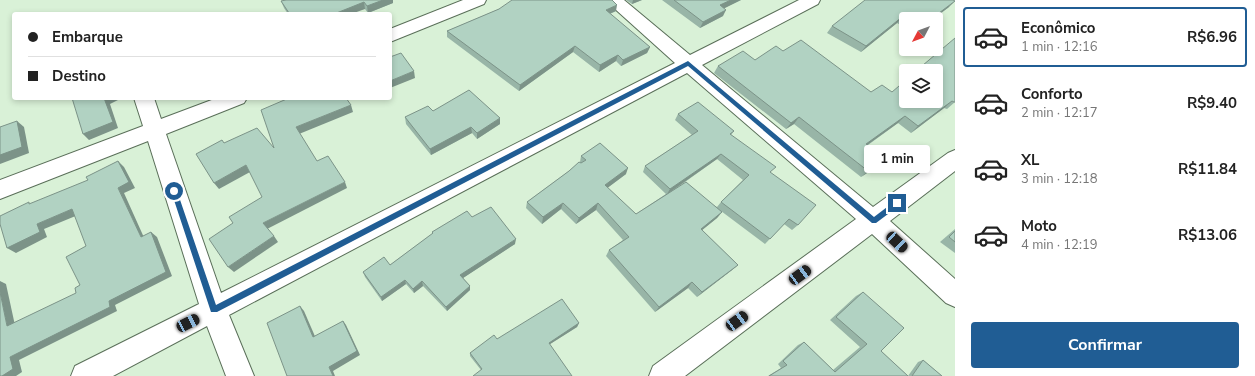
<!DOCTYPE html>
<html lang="pt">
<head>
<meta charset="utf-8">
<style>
	body { margin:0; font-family:"Nunito Sans",sans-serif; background:#f2f2f2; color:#222; height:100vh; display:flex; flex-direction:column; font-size:15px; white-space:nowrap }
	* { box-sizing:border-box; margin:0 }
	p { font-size:13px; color:#767676 }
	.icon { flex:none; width:22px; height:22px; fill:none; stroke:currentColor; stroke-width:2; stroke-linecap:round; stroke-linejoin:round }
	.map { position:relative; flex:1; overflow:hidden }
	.sheet { display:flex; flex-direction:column; background:#fff; width:300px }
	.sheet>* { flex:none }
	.banner { position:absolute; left:12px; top:12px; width:380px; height:88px; border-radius:4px; box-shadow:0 2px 6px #0003; display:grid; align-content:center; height:88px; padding:0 16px; background:#fff }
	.needle { width:26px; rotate:229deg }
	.buttons { position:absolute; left:899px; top:12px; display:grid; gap:8px }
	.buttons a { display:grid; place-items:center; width:44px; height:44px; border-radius:4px; background:#fff; box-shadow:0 2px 6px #0003; font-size:20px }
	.end { position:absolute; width:18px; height:18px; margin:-9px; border:5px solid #205d94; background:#fff; box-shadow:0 0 0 2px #fff }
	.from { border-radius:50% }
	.bubble { position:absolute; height:28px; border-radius:4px; background:#fff; box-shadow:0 2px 6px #0003; font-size:13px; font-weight:700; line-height:28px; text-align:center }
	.car { position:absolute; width:12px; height:24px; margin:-12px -6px; border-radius:5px; box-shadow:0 0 3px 1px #0007; background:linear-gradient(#222 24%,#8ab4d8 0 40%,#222 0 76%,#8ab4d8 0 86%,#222 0) }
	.banner b { display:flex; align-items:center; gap:14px; height:38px; font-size:15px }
	.banner b+b { border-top:1px solid #e0e0e0 }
	.banner i { width:10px; height:10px; background:#222 }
	ul { padding:7px 0 0; list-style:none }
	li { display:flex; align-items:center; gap:12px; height:60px; margin:0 8px 6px; padding:0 8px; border:2px solid transparent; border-radius:4px }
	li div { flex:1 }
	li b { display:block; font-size:15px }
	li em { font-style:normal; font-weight:700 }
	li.selected { border-color:#205d94 }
	li>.icon { width:36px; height:36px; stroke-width:1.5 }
	.cta { display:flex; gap:8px; margin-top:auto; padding:8px 16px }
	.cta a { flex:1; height:46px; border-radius:4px; background:#205d94; color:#fff; font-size:16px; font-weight:700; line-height:46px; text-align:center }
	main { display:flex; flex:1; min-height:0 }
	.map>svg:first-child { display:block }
</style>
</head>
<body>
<main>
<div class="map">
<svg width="955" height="376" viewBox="0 0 955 376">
	<rect width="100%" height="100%" fill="#d9f1d7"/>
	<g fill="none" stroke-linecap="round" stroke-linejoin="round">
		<defs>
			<g id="minor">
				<polygon points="463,0 486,0 484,4 390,42 390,29"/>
				<polygon points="605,0 624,0 690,55 799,0 820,0 818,4 702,65 873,207 948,153 955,150 955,171 890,221 955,279 955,307 946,303 872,234 685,376 649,376 653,366 856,219 687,73 229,315 254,376 226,376 207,326 113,376 71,376 75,366 199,304 148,141 0,199 0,180 143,126 134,98 154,98 161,119 217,98 247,98 244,103 166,134 221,293 675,63"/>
			</g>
		</defs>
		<use href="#minor" stroke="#5a6f59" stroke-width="2"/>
		<use href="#minor" fill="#fff" fill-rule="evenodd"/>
	</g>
	<g fill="#98b5a7" fill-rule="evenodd">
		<polygon points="286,0 393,0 393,3 368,13 365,9 288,14 284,8 281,1"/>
		<polygon points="626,0 642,0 632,4"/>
		<polygon points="662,0 741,0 724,8 723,16 700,28"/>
		<polygon points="949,7 933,19 906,19 906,28 897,23 861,52 827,33 832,26"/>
		<polygon points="499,9 616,11 610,14 650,47 647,53 621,66 616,61 599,72 573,52 519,91 447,37 447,31"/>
		<polygon points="783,51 871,92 892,92 936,71 955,102 947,109 944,108 911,133 898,123 868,145 886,158 879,165 861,177 794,124 786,129 714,73 718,66 755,60"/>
		<polygon points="433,111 500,124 477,139 472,133 431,155 406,124 405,117"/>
		<path d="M678 114 734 131 731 135 771 173 798 225 792 230 784 224 765 244 717 208 722 212 717 218 702 230 738 265 732 270 697 297 688 288 655 312 606 256 609 250 623 240 596 210 576 224 561 209 542 224 526 208 527 202 569 171 580 162 581 156 626 174 607 188 636 214 666 194 643 172 645 166 692 135 675 120ZM717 159 743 180 721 202 717 207 678 187Z"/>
		<polygon points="472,217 515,244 463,278 470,286 470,290 447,311 423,286 414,293 406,284 382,301 365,277 363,272 390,265 432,234 432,232"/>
		<polygon points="955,229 955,253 940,242"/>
		<polygon points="863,292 881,351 908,376 918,362 923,360 942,376 768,376 781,368 778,364 798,345 804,342 833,370 860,347 830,320 856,296"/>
		<polygon points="579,323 577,327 550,344 481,370 470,356 470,353 497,339"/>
	</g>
	<g fill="#7c9388">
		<polygon points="383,0 393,0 393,3 368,13 367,6"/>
		<polygon points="633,0 642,0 632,4"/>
		<polygon points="731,0 741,0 717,12 720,5"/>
		<polygon points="955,1 949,7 933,19 931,19"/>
		<polygon points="364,2 365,9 351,14 334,14"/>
		<polygon points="617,5 616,11 604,16 606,10"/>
		<polygon points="726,10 723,16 700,28 703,22"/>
		<polygon points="902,17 897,23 861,52 866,46"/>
		<polygon points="575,46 573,52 519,91 520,85"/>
		<polygon points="650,47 647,53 621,66 623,60"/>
		<polygon points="618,55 616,61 599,72 600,65"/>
		<polygon points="414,71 415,78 390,88 390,81"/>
		<polygon points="104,98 120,98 120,99 110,104 118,128 89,140 83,134"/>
		<polygon points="952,101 944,108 911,133 918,126"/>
		<polygon points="351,105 353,112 299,134 296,127"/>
		<polygon points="905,116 898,123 860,150 866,144"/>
		<polygon points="799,117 794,124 786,129 791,123"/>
		<polygon points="500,118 500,124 477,139 477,133"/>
		<polygon points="17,121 24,127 29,153 0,164 0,155"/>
		<polygon points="471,127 472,133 431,155 430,149"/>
		<polygon points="721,154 717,159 667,194 670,189"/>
		<polygon points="886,158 879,165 861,177 868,171"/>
		<polygon points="118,161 124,167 135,188 124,193 146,242 141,237 118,188"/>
		<polygon points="246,165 250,172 219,189 214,183"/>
		<polygon points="628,168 626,174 602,192 605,185"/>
		<polygon points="345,182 347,188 267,229 263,223"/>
		<polygon points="563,203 561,209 542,224 543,217"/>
		<polygon points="598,203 596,210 576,224 579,218"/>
		<polygon points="72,209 78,215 44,229 47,237 16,253 7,248 37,224"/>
		<polygon points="722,212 717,218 696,235 701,229"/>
		<polygon points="151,232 157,237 172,276 115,305 117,311 19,360 22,372 16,376 2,376 10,357 109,301"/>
		<polygon points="274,236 278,242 234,272 228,267"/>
		<polygon points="516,239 515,244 460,280 460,275"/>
		<polygon points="738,265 732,270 697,297 702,292"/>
		<polygon points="405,280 406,284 382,301 381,297"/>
		<polygon points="0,281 6,284 16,330 7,326 0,292"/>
		<polygon points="422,281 423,286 414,293 413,289"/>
		<polygon points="692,282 688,288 655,312 659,307"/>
		<polygon points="470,286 470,290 447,311 446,307"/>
		<polygon points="300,306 304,311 317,341 313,337"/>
		<polygon points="343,321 346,325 360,355 333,371 335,376 333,376 329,367"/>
		<polygon points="579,323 577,327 547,346 549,343"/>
	</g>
	<g fill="#b1d2c2" stroke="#7c9388">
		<polygon points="286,0 383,0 367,6 364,2 334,14 287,14 289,13 281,1"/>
		<polygon points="512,0 612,0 617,5 606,10 650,47 623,60 618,55 600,65 575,46 520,85 447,31 499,9"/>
		<polygon points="674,0 731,0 720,5 726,10 703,22"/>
		<polygon points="865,0 953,0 955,1 931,19 906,19 902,17 866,46 832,26"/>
		<polygon points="955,38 955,102 954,102 952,101 918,126 905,116 866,144 886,158 868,171 799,117 791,123 718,66 743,51 755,60 776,46 783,51 801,40 871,92 882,85 892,92 906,80 906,101 936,101 936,71 916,71"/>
		<polygon points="401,53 414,71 390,81 390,57"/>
		<polygon points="469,90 500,118 477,133 471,127 430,149 405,117 428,106 433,111"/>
		<polygon points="72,98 104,98 113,122 83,134"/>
		<polygon points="289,98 299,98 299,99 301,98 346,98 351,105 296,127 317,161 328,156 345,182 263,223 274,236 228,267 209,239 233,223 229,217 262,197 246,165 214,183 196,154 222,140 224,143 257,128 274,148 261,110"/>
		<polygon points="698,102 734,131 730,134 776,167 770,172 816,205 798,225 789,219 770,239 721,202 749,175 721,154 670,189 645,166 698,131 678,114"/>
		<polygon points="17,121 22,147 0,155 0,127"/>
		<polygon points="600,143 628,168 605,185 636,214 686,182 722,212 701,229 738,265 702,292 692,282 659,307 609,250 629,237 598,203 579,218 563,203 543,217 527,202 569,171 579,162 581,163 586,160 581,156"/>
		<polygon points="118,161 129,182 118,188 141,237 151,232 166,272 109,301 110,307 10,357 13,369 2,376 0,376 0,292 7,326 76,293 75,288 80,285 66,257 86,246 72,209 37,224 40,232 7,248 0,224 0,216 29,202 29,204 88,180 86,177"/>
		<polygon points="491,207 516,239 460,275 470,286 446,307 422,281 413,289 405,280 381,297 363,272 384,257 390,265 433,233 432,232 467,211 472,217"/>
		<polygon points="955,231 955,242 949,237"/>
		<polygon points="863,292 904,328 881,351 908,376 769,376 787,365 783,361 804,342 835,372 867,344 836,317"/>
		<polygon points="562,299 579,323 549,343 572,376 473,376 482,369 470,353 494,335 497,339"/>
		<polygon points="300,306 313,337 343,321 357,351 329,367 333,376 287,376 267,323"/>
		<polygon points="923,360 942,376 912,376"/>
	</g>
	<polygon fill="#205d94" points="688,61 874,217 895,201 900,201 900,205 876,223 872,223 688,66 217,312 211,312 171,191 172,189 174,188 177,191 216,305"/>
</svg>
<div class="buttons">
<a><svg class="needle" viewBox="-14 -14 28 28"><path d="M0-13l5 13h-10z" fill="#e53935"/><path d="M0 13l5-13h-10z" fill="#767676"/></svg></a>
<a><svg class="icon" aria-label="layers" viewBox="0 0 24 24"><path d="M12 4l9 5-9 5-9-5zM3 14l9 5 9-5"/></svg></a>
</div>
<i class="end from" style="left:174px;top:191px"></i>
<i class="end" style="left:897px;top:203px"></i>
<div class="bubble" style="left:864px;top:145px;width:66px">1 min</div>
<i class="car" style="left:897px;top:242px;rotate:133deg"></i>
<i class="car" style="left:800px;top:275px;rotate:54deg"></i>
<i class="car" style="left:737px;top:321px;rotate:54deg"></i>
<i class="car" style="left:188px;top:323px;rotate:63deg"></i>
<div class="banner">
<b><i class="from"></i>Embarque</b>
<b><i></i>Destino</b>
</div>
</div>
<section class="sheet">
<ul>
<li class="selected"><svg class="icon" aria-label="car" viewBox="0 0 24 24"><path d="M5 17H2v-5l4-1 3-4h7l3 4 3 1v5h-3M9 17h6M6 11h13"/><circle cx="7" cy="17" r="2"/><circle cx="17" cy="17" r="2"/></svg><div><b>Econômico</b><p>1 min · 12:16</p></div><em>R$6.96</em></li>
<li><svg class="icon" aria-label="car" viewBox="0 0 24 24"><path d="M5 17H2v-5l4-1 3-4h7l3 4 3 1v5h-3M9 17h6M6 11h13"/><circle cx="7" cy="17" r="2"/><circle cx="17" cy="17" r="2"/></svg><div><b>Conforto</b><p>2 min · 12:17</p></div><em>R$9.40</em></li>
<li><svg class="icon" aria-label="car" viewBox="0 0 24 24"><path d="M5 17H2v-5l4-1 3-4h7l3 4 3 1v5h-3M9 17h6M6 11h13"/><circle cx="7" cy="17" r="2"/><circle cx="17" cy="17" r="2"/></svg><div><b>XL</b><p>3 min · 12:18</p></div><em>R$11.84</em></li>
<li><svg class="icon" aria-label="car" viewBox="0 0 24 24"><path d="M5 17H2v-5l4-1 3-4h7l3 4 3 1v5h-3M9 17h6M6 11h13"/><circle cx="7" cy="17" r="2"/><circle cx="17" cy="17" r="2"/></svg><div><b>Moto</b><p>4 min · 12:19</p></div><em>R$13.06</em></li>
</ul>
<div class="cta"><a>Confirmar</a></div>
</section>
</main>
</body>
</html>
